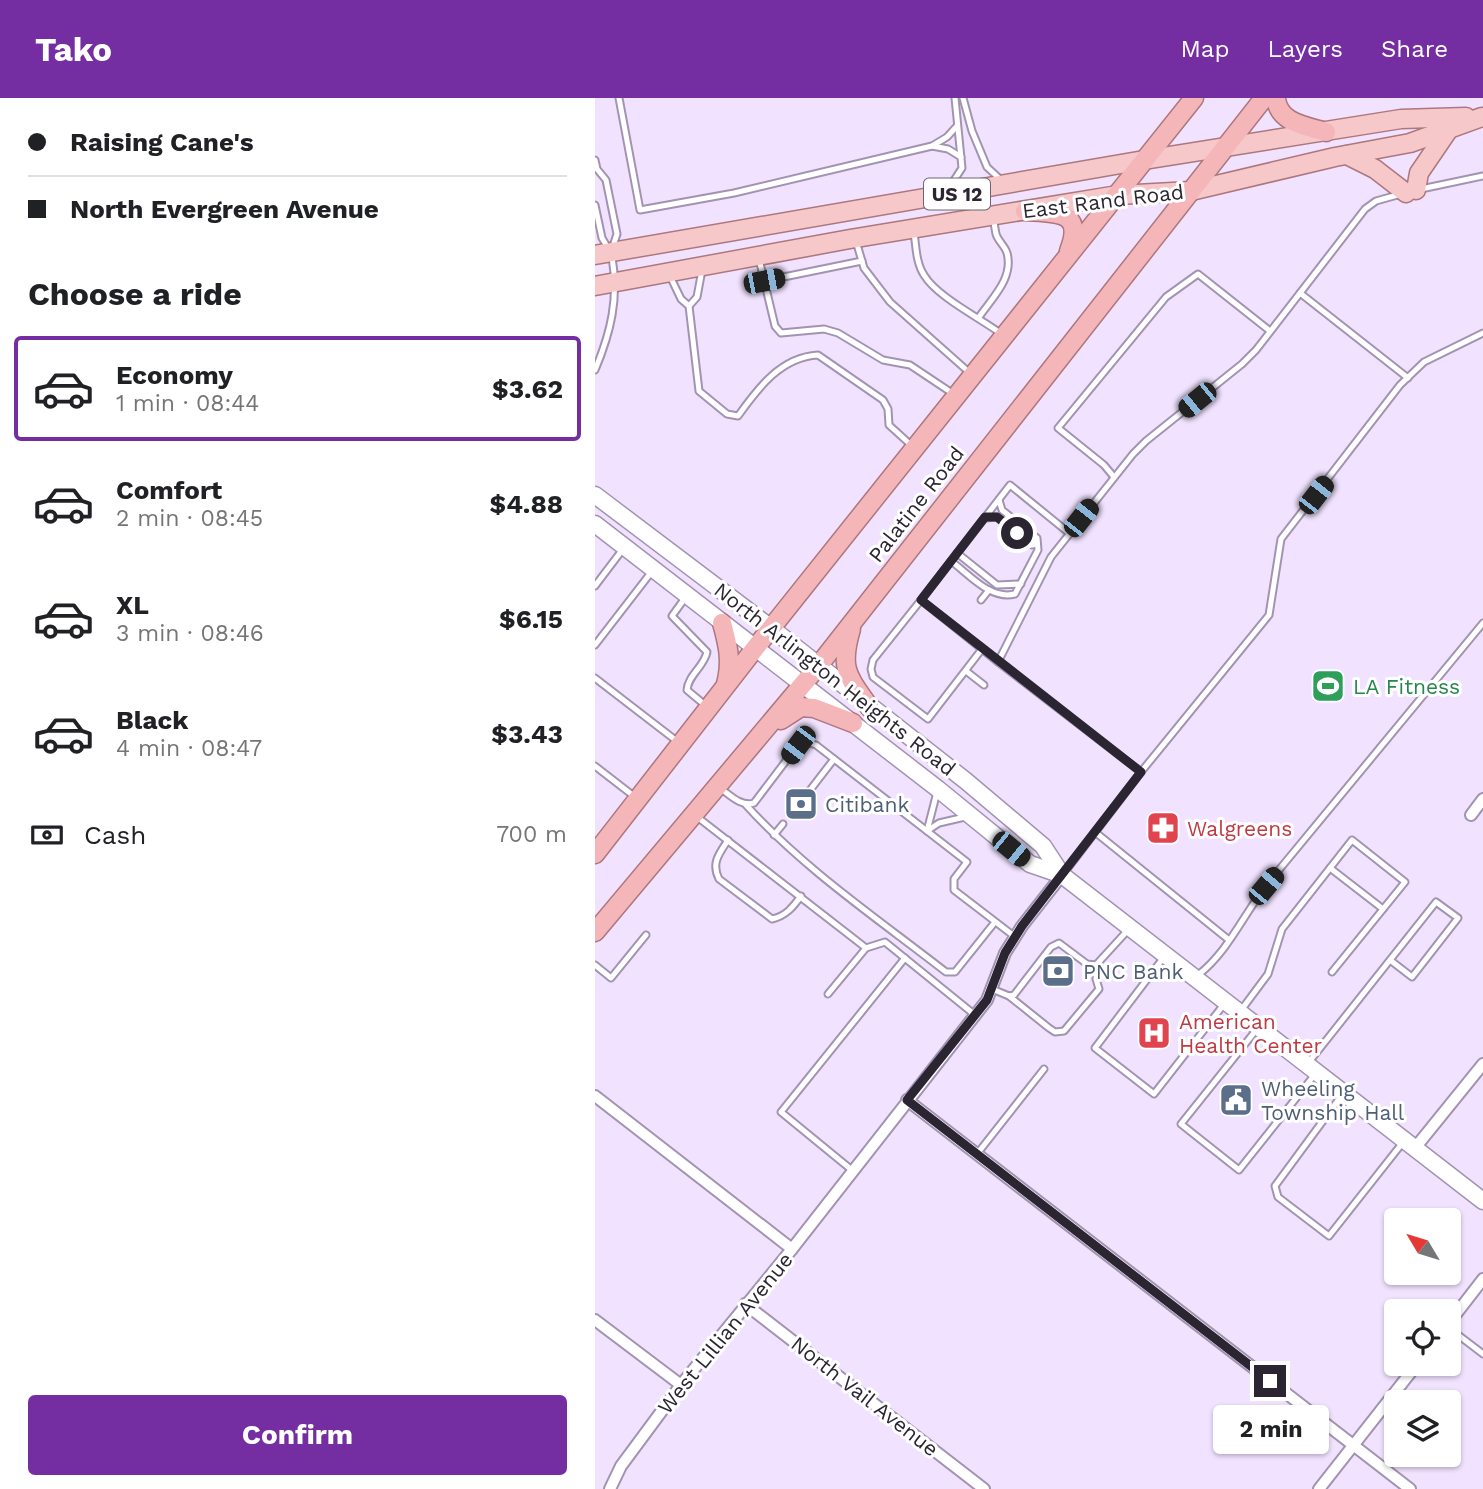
<!DOCTYPE html>
<html lang="en">
<head>
<meta charset="utf-8">
<style>
	body { margin:0; font-family:"Work Sans",sans-serif; background:#f2f2f2; color:#202124; height:100vh; display:flex; flex-direction:column; font-size:26px; white-space:nowrap }
	* { box-sizing:border-box; margin:0 }
	p { font-size:23px; color:#757577 }
	.icon { flex:none; width:38px; height:38px; fill:none; stroke:currentColor; stroke-width:2; stroke-linecap:round; stroke-linejoin:round }
	.map { position:relative; flex:1; overflow:hidden }
	.drawer { display:flex; flex-direction:column; background:#fff; width:595px }
	.drawer>* { flex:none }
	.guide { display:grid; align-content:center; height:154px; padding:0 28px; background:#fff }
	.needle { width:46px; rotate:308deg }
	.fabs { position:absolute; left:789px; top:1110px; display:grid; gap:14px }
	.fabs a { display:grid; place-items:center; width:77px; height:77px; border-radius:7px; background:#fff; box-shadow:0 2px 5px #0004; font-size:35px }
	.end { position:absolute; width:32px; height:32px; margin:-16px; border:9px solid #2b2431; background:#fff; box-shadow:0 0 0 4px #fff }
	.from { border-radius:50% }
	.bubble { position:absolute; height:49px; border-radius:7px; background:#fff; box-shadow:0 2px 5px #0004; font-size:23px; font-weight:700; line-height:49px; text-align:center }
	.car { position:absolute; width:21px; height:42px; margin:-21px -10px; border-radius:9px; box-shadow:0 0 5px 2px #0007; background:linear-gradient(#222 24%,#8ab4d8 0 40%,#222 0 76%,#8ab4d8 0 86%,#222 0) }
	.guide b { display:flex; align-items:center; gap:24px; height:66px; font-size:26px }
	.guide b+b { border-top:2px solid #e0e0e0 }
	.guide i { width:18px; height:18px; background:#202124 }
	ul { padding:0; list-style:none }
	li { display:flex; align-items:center; gap:21px; height:105px; margin:0 14px 10px; padding:0 14px; border:4px solid transparent; border-radius:7px }
	li div { flex:1 }
	li b { display:block; font-size:26px }
	li em { font-style:normal; font-weight:700 }
	li.selected { border-color:#742ea2 }
	li>.icon { width:63px; height:63px; stroke-width:1.5 }
	h2 { padding:0 28px; font-size:32px; line-height:84px }
	.pay { display:flex; align-items:center; gap:18px; height:77px; padding:0 28px; font-size:26px }
	.pay p { margin-inline-start:auto }
	.cta { display:flex; gap:14px; margin-top:auto; padding:14px 28px }
	.cta a { flex:1; height:80px; border-radius:7px; background:#742ea2; color:#fff; font-size:28px; font-weight:700; line-height:80px; text-align:center }
	header { display:flex; align-items:center; gap:42px; box-sizing:border-box; height:98px; padding:0 35px; background:#742ea2; color:#fff }
	header strong { font-size:33px }
	nav { display:flex; gap:38px; margin-inline-start:auto; font-size:24px }
	main { display:flex; flex:1; min-height:0 }
	.map>svg:first-child { display:block }
</style>
</head>
<body>
<header>
<strong>Tako</strong>
<nav><a>Map</a><a>Layers</a><a>Share</a></nav>
</header>
<main>
<section class="drawer">
<div class="guide">
<b><i class="from"></i>Raising Cane's</b>
<b><i></i>North Evergreen Avenue</b>
</div>
<h2>Choose a ride</h2>
<ul>
<li class="selected"><svg class="icon" aria-label="car" viewBox="0 0 24 24"><path d="M5 17H2v-5l4-1 3-4h7l3 4 3 1v5h-3M9 17h6M6 11h13"/><circle cx="7" cy="17" r="2"/><circle cx="17" cy="17" r="2"/></svg><div><b>Economy</b><p>1 min · 08:44</p></div><em>$3.62</em></li>
<li><svg class="icon" aria-label="car" viewBox="0 0 24 24"><path d="M5 17H2v-5l4-1 3-4h7l3 4 3 1v5h-3M9 17h6M6 11h13"/><circle cx="7" cy="17" r="2"/><circle cx="17" cy="17" r="2"/></svg><div><b>Comfort</b><p>2 min · 08:45</p></div><em>$4.88</em></li>
<li><svg class="icon" aria-label="car" viewBox="0 0 24 24"><path d="M5 17H2v-5l4-1 3-4h7l3 4 3 1v5h-3M9 17h6M6 11h13"/><circle cx="7" cy="17" r="2"/><circle cx="17" cy="17" r="2"/></svg><div><b>XL</b><p>3 min · 08:46</p></div><em>$6.15</em></li>
<li><svg class="icon" aria-label="car" viewBox="0 0 24 24"><path d="M5 17H2v-5l4-1 3-4h7l3 4 3 1v5h-3M9 17h6M6 11h13"/><circle cx="7" cy="17" r="2"/><circle cx="17" cy="17" r="2"/></svg><div><b>Black</b><p>4 min · 08:47</p></div><em>$3.43</em></li>
</ul>
<div class="pay"><svg class="icon" aria-label="cash" viewBox="0 0 24 24"><path d="M3 7h18v10H3z"/><circle cx="12" cy="12" r="2"/></svg>Cash<p>700 m</p></div>
<div class="cta"><a>Confirm</a></div>
</section>
<div class="map">
<svg width="888" height="1391" viewBox="0 0 888 1391">
	<rect width="100%" height="100%" fill="#f1e3ff"/>
	<g fill="none" stroke-linecap="round" stroke-linejoin="round">
		<defs>
			<g id="service">
				<polyline points="24,0 45,112 139,95 337,48 352,39 362,28"/>
				<polyline points="368,0 377,33 392,69 406,82"/>
				<polyline points="337,48 353,51 366,59"/>
				<polyline points="0,62 2,71 11,82 22,136 17,151"/>
				<polyline points="354,90 367,70 360,0"/>
				<polyline points="826,91 888,78"/>
				<polyline points="0,107 7,140 13,150"/>
				<path d="M319 134C321 148 321 165 329 177 342 199 387 221 408 237"/>
				<polyline points="261,143 269,170 295,204 376,276"/>
				<polyline points="164,161 180,228 186,235 229,231 243,235 288,262 315,267 360,297"/>
				<path d="M75 178 86 201 94 208 104 293 132 316 143 318C163 290 186 259 223 257L288 302 293 311 294 327 316 347"/>
				<polyline points="169,183 267,163"/>
				<polyline points="705,195 813,280"/>
				<polyline points="94,208 102,199 107,172"/>
				<path d="M384 219C397 200 419 180 412 155 410 148 403 143 401 136 400 131 399 124 398 119"/>
				<path d="M0 272C16 234 24 200 17 159"/>
				<polyline points="519,379 509,367 463,330 571,199 603,176 675,233"/>
				<polyline points="391,420 402,419 437,447 441,446"/>
				<polyline points="362,455 402,487 426,486"/>
				<path d="M356 463C375 477 395 502 420 496L443 452 442 440 407 412 404 402"/>
				<polyline points="0,488 28,451"/>
				<path d="M90 500 77 518 112 554C109 569 93 577 92 592L110 607"/>
				<polyline points="326,502 415,387 474,435"/>
				<polyline points="386,502 394,492"/>
				<polyline points="0,547 58,472"/>
				<polyline points="387,551 333,621 278,579 276,571 278,562 326,502 403,564"/>
				<polyline points="371,573 389,587"/>
				<polyline points="0,580 83,644"/>
				<polyline points="0,668 40,699"/>
				<polyline points="546,674 403,564 456,459 538,356 551,343 647,266 661,252 770,111 781,103 806,96"/>
				<path d="M125 690C135 697 146 709 159 705L203 647 212 644 221 647 372 764 359 781V792L419 838"/>
				<polyline points="342,694 332,733 344,725 370,719"/>
				<polyline points="209,700 239,661"/>
				<path d="M151 707C209 771 283 821 351 874H360L400 824"/>
				<polyline points="101,718 271,850 233,896"/>
				<polyline points="500,734 634,842"/>
				<polyline points="179,737 188,726"/>
				<path d="M133 742C124 756 116 765 124 781L177 821C191 818 198 809 206 798"/>
				<polyline points="735,770 788,811"/>
				<polyline points="469,775 546,674 674,517 686,441 805,287 829,264 888,235"/>
				<polyline points="271,850 290,844 380,917"/>
				<polyline points="569,859 500,950 559,996 630,905"/>
				<polyline points="0,867 16,880 51,837"/>
				<path d="M603 877C634 853 649 815 674 784 745 698 817 612 888 525"/>
				<polyline points="397,891 414,898 419,897 456,849 464,845 492,866 501,867 533,832"/>
				<polyline points="414,898 454,930 460,934 469,933 504,891 501,881 503,866"/>
				<polyline points="647,911 673,876 687,831 757,742 810,784 737,874"/>
				<polyline points="662,931 586,1026 644,1072 721,975"/>
				<polyline points="714,964 841,804 863,820 817,879 795,862"/>
				<polyline points="747,997 680,1088 683,1099 734,1138 809,1043"/>
				<polyline points="382,1056 449,971"/>
				<polyline points="258,1073 186,1014 310,860"/>
				<polyline points="854,1230 888,1256"/>
			</g>
			<g id="minor">
				<polyline points="876,717 888,701"/>
				<polyline points="0,998 197,1151"/>
				<polyline points="312,1002 815,1391"/>
				<polyline points="820,1050 888,966"/>
				<polyline points="150,1206 389,1391"/>
				<polyline points="0,1222 86,1287"/>
				<polyline points="854,1225 888,1181"/>
				<polyline points="15,1391 26,1368 86,1287 197,1151 392,902 410,855 427,828 467,777"/>
				<polyline points="724,1391 823,1265"/>
			</g>
			<g id="secondary">
				<polyline points="0,397 176,530 371,683 448,748 467,777"/>
				<polyline points="0,426 343,691 435,766 467,777 888,1103"/>
			</g>
			<g id="primary">
				<polyline points="752,57 780,71 811,95"/>
				<polyline points="821,92 824,75 854,31"/>
				<polyline points="0,157 549,62 806,21 871,19"/>
				<polyline points="0,188 255,141 523,97 596,93 740,59 815,45 887,19"/>
			</g>
			<g id="trunk">
				<path d="M681 0C683 25 711 28 731 34"/>
				<path d="M430 113C461 115 490 112 474 153"/>
				<path d="M127 525C133 547 137 563 131 586"/>
				<path d="M256 531C244 572 253 578 275 610"/>
				<polyline points="186,622 206,609 219,610 258,625"/>
				<polyline points="0,756 161,549 599,0"/>
				<polyline points="0,834 224,567 669,0"/>
			</g>
		</defs>
		<use href="#service" stroke="#a393b3" stroke-width="9"/>
		<use href="#minor" stroke="#a393b3" stroke-width="14"/>
		<use href="#secondary" stroke="#a393b3" stroke-width="19"/>
		<use href="#primary" stroke="#ac777d" stroke-width="21"/>
		<use href="#trunk" stroke="#ac777d" stroke-width="21"/>
		<use href="#service" stroke="#fff" stroke-width="5"/>
		<use href="#minor" stroke="#fff" stroke-width="10"/>
		<use href="#secondary" stroke="#fff" stroke-width="16"/>
		<use href="#primary" stroke="#f7c8ca" stroke-width="18"/>
		<use href="#trunk" stroke="#f4b6b8" stroke-width="18"/>
	</g>
	<g fill="none" stroke-linecap="round" stroke-linejoin="round">
		<polyline stroke="#2b2431" stroke-width="9" points="422,435 402,419 390,419 326,502 546,674 427,828 410,855 392,902 312,1002 675,1283"/>
	</g>
	<defs>
		<symbol id="stadium-square" viewBox="-11 -11 22 22"><rect x="-9" y="-9" width="18" height="18" rx="4" fill="#2e9e5b" stroke="#fff"/><path d="M0-5a6.5 5 0 1 0 0 10a6.5 5 0 1 0 0-10ZM-3.5-1.8h7v3.6h-7Z" fill="#fff"/></symbol>
		<symbol id="bank-square" viewBox="-11 -11 22 22"><rect x="-9" y="-9" width="18" height="18" rx="4" fill="#5c6f8a" stroke="#fff"/><path d="M-6-4H6V4H-6ZM0-2.3a2.3 2.3 0 1 0 0 4.6a2.3 2.3 0 1 0 0-4.6Z" fill="#fff"/></symbol>
		<symbol id="pharmacy-square" viewBox="-11 -11 22 22"><rect x="-9" y="-9" width="18" height="18" rx="4" fill="#e0444e" stroke="#fff"/><path d="M-2-6h4v4h4v4h-4v4h-4v-4h-4v-4h4Z" fill="#fff"/></symbol>
		<symbol id="hospital-square" viewBox="-11 -11 22 22"><rect x="-9" y="-9" width="18" height="18" rx="4" fill="#e0444e" stroke="#fff"/><path d="M-5-5h3v3.5h4V-5h3V5h-3V1.5h-4V5h-3Z" fill="#fff"/></symbol>
		<symbol id="civic-square" viewBox="-11 -11 22 22"><rect x="-9" y="-9" width="18" height="18" rx="4" fill="#5c6f8a" stroke="#fff"/><path d="M-.6-6.5H3V-4.5H.6V-3L4-1V1h2V6H-6V1h2V-1L-.6-3ZM-1.2 2.5V6h2.4V2.5Z" fill="#fff"/></symbol>
	</defs>
	<g fill-rule="evenodd">
		<use href="#stadium-square" x="714" y="569" width="38" height="38"/>
		<use href="#bank-square" x="187" y="687" width="38" height="38"/>
		<use href="#pharmacy-square" x="549" y="711" width="38" height="38"/>
		<use href="#bank-square" x="444" y="854" width="38" height="38"/>
		<use href="#hospital-square" x="540" y="916" width="38" height="38"/>
		<use href="#civic-square" x="622" y="983" width="38" height="38"/>
	</g>
	<g text-anchor="middle" dominant-baseline="central" stroke-width="6" stroke-linejoin="round" paint-order="stroke">
		<rect fill="#fff" stroke="#6b666f" stroke-width="2" x="329" y="80.5" width="66" height="31" rx="5"/>
		<g font-size="19" font-weight="bold" fill="#2b2431">
			<text x="362" y="96">US 12</text>
		</g>
		<g font-size="21" fill="#2b2431" stroke="#fff">
			<text transform="translate(508 103) rotate(-7)">East Rand Road</text>
			<text transform="translate(321 406) rotate(-52)">Palatine Road</text>
			<text transform="translate(240 581) rotate(38)">North Arlington Heights Road</text>
			<text transform="translate(130 1235) rotate(-51)">West Lillian Avenue</text>
			<text transform="translate(270 1298) rotate(38)">North Vail Avenue</text>
		</g>
		<g font-size="21" fill="#27864d" stroke="#fff" text-anchor="start">
			<text x="758" y="588">LA Fitness</text>
		</g>
		<g font-size="21" fill="#4e5e75" stroke="#fff" text-anchor="start">
			<text x="230" y="706">Citibank</text>
			<text x="488" y="873">PNC Bank</text>
			<text x="666" y="990">Wheeling<tspan x="666" dy="24">Township Hall</tspan></text>
		</g>
		<g font-size="21" fill="#be3a42" stroke="#fff" text-anchor="start">
			<text x="592" y="730">Walgreens</text>
			<text x="584" y="923">American<tspan x="584" dy="24">Health Center</tspan></text>
		</g>
	</g>
</svg>
<div class="fabs">
<a><svg class="needle" viewBox="-14 -14 28 28"><path d="M0-13l5 13h-10z" fill="#e53935"/><path d="M0 13l5-13h-10z" fill="#757577"/></svg></a>
<a><svg class="icon" aria-label="locate" viewBox="0 0 24 24"><circle cx="12" cy="12" r="6"/><path d="M12 2v4M12 18v4M2 12h4M18 12h4"/></svg></a>
<a><svg class="icon" aria-label="layers" viewBox="0 0 24 24"><path d="M12 4l9 5-9 5-9-5zM3 14l9 5 9-5"/></svg></a>
</div>
<i class="end from" style="left:422px;top:435px"></i>
<i class="end" style="left:675px;top:1283px"></i>
<div class="bubble" style="left:618px;top:1307px;width:116px">2 min</div>
<i class="car" style="left:169px;top:183px;rotate:79deg"></i>
<i class="car" style="left:602px;top:302px;rotate:231deg"></i>
<i class="car" style="left:721px;top:397px;rotate:38deg"></i>
<i class="car" style="left:486px;top:420px;rotate:38deg"></i>
<i class="car" style="left:203px;top:647px;rotate:217deg"></i>
<i class="car" style="left:416px;top:751px;rotate:129deg"></i>
<i class="car" style="left:671px;top:788px;rotate:40deg"></i>
</div>
</main>
</body>
</html>
